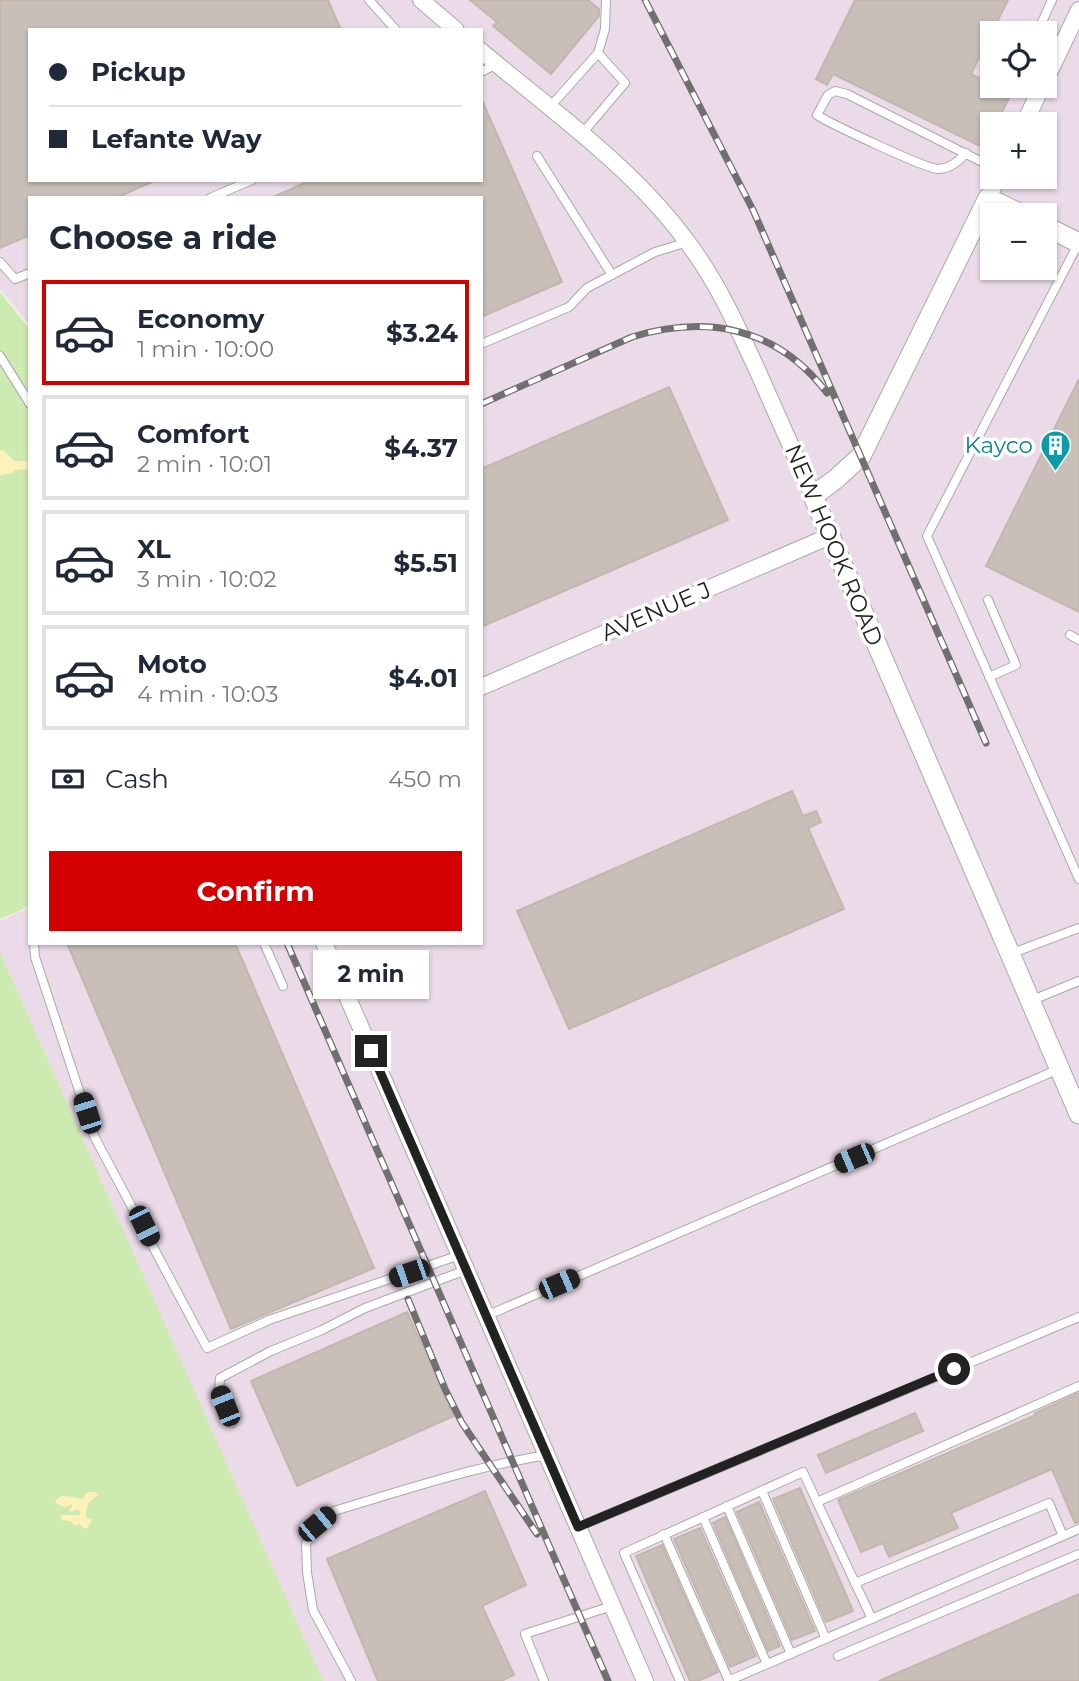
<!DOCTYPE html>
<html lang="en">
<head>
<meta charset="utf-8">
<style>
	body { margin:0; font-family:Montserrat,sans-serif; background:#f6f6f7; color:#1f2937; height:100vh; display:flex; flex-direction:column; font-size:26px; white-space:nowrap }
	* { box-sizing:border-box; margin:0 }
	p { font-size:23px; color:#747a83 }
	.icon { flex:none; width:38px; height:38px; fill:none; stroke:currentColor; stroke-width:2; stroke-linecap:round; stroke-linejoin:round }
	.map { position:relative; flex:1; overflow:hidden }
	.panel { position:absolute; left:28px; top:196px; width:455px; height:749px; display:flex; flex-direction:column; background:#fff; border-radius:0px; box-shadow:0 2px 5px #0004 }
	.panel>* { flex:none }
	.banner { position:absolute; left:28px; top:28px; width:455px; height:154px; border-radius:0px; box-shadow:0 2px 5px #0004; display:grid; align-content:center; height:154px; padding:0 21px; background:#fff }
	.controls { position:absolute; left:980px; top:21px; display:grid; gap:14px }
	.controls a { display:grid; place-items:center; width:77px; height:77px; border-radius:0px; background:#fff; box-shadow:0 2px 5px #0004; font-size:35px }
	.end { position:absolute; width:32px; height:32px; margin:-16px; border:9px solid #222; background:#fff; box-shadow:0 0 0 4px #fff }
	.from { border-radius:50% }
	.bubble { position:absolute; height:49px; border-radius:0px; background:#fff; box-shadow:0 2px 5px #0004; font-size:23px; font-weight:700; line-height:49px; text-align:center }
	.car { position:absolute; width:21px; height:42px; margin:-21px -10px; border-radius:9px; box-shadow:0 0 5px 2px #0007; background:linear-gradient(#222 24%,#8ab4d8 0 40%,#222 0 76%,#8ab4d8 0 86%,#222 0) }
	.banner b { display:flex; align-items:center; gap:24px; height:66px; font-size:26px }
	.banner b+b { border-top:2px solid #e0e1e3 }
	.banner i { width:18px; height:18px; background:#1f2937 }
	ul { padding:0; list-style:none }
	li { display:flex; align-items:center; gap:21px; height:105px; margin:0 14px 10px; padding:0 7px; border:4px solid #e0e1e3; border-radius:0px }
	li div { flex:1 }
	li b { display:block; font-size:26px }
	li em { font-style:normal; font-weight:700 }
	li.current { border-color:#d40000 }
	li>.icon { width:63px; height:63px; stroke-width:1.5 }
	h2 { padding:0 21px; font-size:32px; line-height:84px }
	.pay { display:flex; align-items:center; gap:18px; height:77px; padding:0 21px; font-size:26px }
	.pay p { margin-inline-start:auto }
	.action { display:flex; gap:14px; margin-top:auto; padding:14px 21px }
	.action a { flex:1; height:80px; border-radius:0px; background:#d40000; color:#fff; font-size:28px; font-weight:700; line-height:80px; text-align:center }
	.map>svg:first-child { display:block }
</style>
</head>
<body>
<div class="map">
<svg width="1079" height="1681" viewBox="0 0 1079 1681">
	<rect width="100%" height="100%" fill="#f2efe9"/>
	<path fill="#ebdbe8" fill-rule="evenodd" d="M0 0H1079V1681H322L0 952V921L30 907V943H481V198H30V325L0 289ZM30 30H481V180H30ZM992 33H1045V86H992ZM992 124H1045V177H992ZM992 215H1045V268H992Z"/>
	<g fill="#cdebb0">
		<polygon points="0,292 30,330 30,906 0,919"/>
		<polygon points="0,952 323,1681 0,1681"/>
	</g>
	<g fill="#fff1ba">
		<polygon points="0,450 4,451 15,461 30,461 30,469 15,470 13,473 0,475"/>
		<path d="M88 1492H95L98 1496C86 1501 87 1508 86 1518L92 1519 88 1528 85 1529 78 1523 76 1526 70 1521 61 1520V1515H80V1512L78 1509 71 1512 69 1511 73 1505 72 1504 65 1507 55 1503C59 1491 73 1498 82 1499Z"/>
	</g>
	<g fill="#c7bfb8" stroke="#c4b6ab" stroke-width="2">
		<polygon points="0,0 328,0 341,30 30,30 30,180 156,180 116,198 30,198 30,235 0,248"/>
		<polygon points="470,0 588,0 599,9 599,16 551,74 493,26 497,22"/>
		<polygon points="855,0 1008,0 971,74 1011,94 996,124 992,124 992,131 984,148 833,74 827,85 816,79"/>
		<polygon points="481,98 562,282 481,317 481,198 271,198 311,180 481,180"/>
		<polygon points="1079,379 1079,612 986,566"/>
		<polygon points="669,387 728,520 481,627 481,469"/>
		<polygon points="792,791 803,816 816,811 821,822 808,828 844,909 569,1029 517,911"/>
		<polygon points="67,943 235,943 374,1268 231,1329"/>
		<polygon points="407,1312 454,1416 297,1486 251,1381"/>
		<polygon points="1079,1393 1079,1522 1075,1523 1052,1469 951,1513 958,1528 889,1557 883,1543 861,1552 838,1500 1036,1415 1035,1413"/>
		<polygon points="915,1413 923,1431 826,1473 818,1455"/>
		<polygon points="800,1488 853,1611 826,1622 773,1499"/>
		<polygon points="485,1491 526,1585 482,1606 514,1675 501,1681 378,1681 327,1559"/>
		<polygon points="759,1502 815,1631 792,1640 737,1512"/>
		<polygon points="725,1517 780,1646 768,1651 713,1523"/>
		<polygon points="700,1528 756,1656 730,1667 674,1539"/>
		<polygon points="662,1545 718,1672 698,1681 690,1681 636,1556"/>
		<polygon points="1079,1594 1079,1681 879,1681"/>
	</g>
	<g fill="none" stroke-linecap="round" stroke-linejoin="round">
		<defs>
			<g id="service">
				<polyline points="369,0 396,30"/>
				<polyline points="1037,33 1052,0"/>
				<polyline points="598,53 605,29 606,0"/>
				<polyline points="481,72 497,64"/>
				<polyline points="549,108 598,53 625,83 581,135"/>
				<path d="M966 153C959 161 949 169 938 169 926 169 829 123 817 115L828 95 835 91 847 94 992 167"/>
				<polyline points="537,156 612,275"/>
				<polyline points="210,198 252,180"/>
				<polyline points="1078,244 927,536 1079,879"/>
				<polyline points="0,262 15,279 30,273"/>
				<polyline points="481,344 569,307 587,288 655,252 688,242"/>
				<polyline points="0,356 30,404"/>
				<polyline points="988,600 1016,665 989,677"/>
				<polyline points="1070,635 1079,640"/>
				<polyline points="34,943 35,957 94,1136 207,1348 269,1320 460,1255"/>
				<polyline points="264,943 283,986"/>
				<polyline points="1010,954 1079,928"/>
				<polyline points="1030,1001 1079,981"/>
				<polyline points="486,1316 1059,1069"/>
				<polyline points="232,1423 219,1391 220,1378 271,1351 322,1330 365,1308 466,1270"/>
				<polyline points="762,1491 826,1639"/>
				<polyline points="817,1502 872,1619"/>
				<polyline points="727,1506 791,1654"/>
				<polyline points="703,1517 767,1664"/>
				<polyline points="578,1527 1079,1317"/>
				<polyline points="664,1534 729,1681"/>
				<polyline points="855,1583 1049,1503 1063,1536"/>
				<polyline points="838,1656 1079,1554"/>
				<path d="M351 1681 313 1610 307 1572 306 1544 317 1524 331 1512C403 1490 473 1467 547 1455"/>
				<polyline points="544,1681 525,1634 612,1606"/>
				<polyline points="680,1681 624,1553 803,1472 817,1502 1079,1386"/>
				<polyline points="728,1681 1079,1529"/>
			</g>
			<g id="minor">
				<polyline points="421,0 456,30"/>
				<path d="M481 51C551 110 634 168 688 243 718 283 738 328 759 374 777 415 795 455 813 496"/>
				<polyline points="1045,81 1079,10"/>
				<polyline points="1024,124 1042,86"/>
				<polyline points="988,198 998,177"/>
				<polyline points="481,687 830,536"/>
				<polyline points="324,943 645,1681"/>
			</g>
			<g id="tertiary">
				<polyline points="1023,215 988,198 861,456 836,479 813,496 1079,1114"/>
				<polyline points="1045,226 1079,243"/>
			</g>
		</defs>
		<use href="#service" stroke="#a9a9a9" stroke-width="10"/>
		<use href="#minor" stroke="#a9a9a9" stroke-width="18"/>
		<use href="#tertiary" stroke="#a9a9a9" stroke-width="21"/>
		<use href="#service" stroke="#fff" stroke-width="8"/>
		<use href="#minor" stroke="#fff" stroke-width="16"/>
		<use href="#tertiary" stroke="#fff" stroke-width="19"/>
		<defs>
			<g id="rail">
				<polyline points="645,0 753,210 986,743"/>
				<path d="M481 404 632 337C708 314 778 328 827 393"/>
				<polyline points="287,943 608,1681"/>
				<polyline points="408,1299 445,1389 462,1423 537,1534"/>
			</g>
		</defs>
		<use href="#rail" stroke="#707070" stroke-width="7"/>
		<use href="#rail" stroke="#fff" stroke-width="4.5" stroke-dasharray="13" stroke-linecap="butt"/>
	</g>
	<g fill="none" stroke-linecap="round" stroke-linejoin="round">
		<polyline stroke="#222" stroke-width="9" points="371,1051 578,1527 954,1369"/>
	</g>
	<defs>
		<symbol id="building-pin" viewBox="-11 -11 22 30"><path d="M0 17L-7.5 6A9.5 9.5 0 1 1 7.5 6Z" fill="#0f9aa8" stroke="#fff"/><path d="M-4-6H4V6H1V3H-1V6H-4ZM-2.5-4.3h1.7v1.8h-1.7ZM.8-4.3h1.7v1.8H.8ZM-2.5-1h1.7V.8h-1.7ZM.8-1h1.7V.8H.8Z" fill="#fff"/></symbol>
	</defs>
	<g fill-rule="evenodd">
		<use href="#building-pin" x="1038" y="428" width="35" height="47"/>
	</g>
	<g text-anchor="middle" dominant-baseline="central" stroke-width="7" stroke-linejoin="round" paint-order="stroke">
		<g font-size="23" fill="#0d838f" stroke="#fff" text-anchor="end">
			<text x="1033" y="445">Kayco</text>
		</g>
		<g font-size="23" fill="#222" stroke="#fff">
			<text transform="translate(834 545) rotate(67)">NEW HOOK ROAD</text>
			<text transform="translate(656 611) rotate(-23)">AVENUE J</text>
		</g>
	</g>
</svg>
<div class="controls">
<a><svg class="icon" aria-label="locate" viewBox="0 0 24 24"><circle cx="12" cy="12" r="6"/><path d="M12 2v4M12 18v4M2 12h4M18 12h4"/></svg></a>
<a>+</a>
<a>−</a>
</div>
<i class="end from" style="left:954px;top:1369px"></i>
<i class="end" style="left:371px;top:1051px"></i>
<div class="bubble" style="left:313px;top:950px;width:116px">2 min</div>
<i class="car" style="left:87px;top:1113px;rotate:342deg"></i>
<i class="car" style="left:854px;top:1158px;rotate:247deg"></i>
<i class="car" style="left:144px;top:1226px;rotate:154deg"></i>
<i class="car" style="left:409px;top:1273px;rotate:251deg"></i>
<i class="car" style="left:559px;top:1284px;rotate:67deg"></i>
<i class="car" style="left:225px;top:1406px;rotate:338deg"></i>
<i class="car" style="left:317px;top:1524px;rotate:50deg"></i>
<div class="banner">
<b><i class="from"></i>Pickup</b>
<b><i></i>Lefante Way</b>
</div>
<section class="panel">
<h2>Choose a ride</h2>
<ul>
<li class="current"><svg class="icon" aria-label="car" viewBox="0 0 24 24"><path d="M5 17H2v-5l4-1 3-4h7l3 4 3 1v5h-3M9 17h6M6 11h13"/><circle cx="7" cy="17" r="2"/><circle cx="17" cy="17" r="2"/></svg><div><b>Economy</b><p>1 min · 10:00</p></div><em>$3.24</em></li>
<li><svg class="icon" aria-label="car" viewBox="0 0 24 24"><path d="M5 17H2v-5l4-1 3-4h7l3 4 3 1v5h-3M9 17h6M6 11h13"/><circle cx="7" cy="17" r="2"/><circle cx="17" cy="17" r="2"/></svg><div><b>Comfort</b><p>2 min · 10:01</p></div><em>$4.37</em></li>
<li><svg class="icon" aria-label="car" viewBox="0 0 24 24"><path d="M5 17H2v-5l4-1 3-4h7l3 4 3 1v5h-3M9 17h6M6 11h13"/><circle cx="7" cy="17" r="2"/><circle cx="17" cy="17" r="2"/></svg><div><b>XL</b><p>3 min · 10:02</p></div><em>$5.51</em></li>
<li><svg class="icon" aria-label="car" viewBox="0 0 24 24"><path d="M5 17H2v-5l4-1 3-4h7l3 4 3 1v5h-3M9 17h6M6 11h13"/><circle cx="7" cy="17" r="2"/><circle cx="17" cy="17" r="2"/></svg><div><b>Moto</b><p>4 min · 10:03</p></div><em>$4.01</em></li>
</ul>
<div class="pay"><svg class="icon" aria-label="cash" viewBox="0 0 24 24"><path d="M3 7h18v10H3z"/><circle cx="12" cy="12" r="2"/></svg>Cash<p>450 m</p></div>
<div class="action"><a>Confirm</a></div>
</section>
</div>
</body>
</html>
